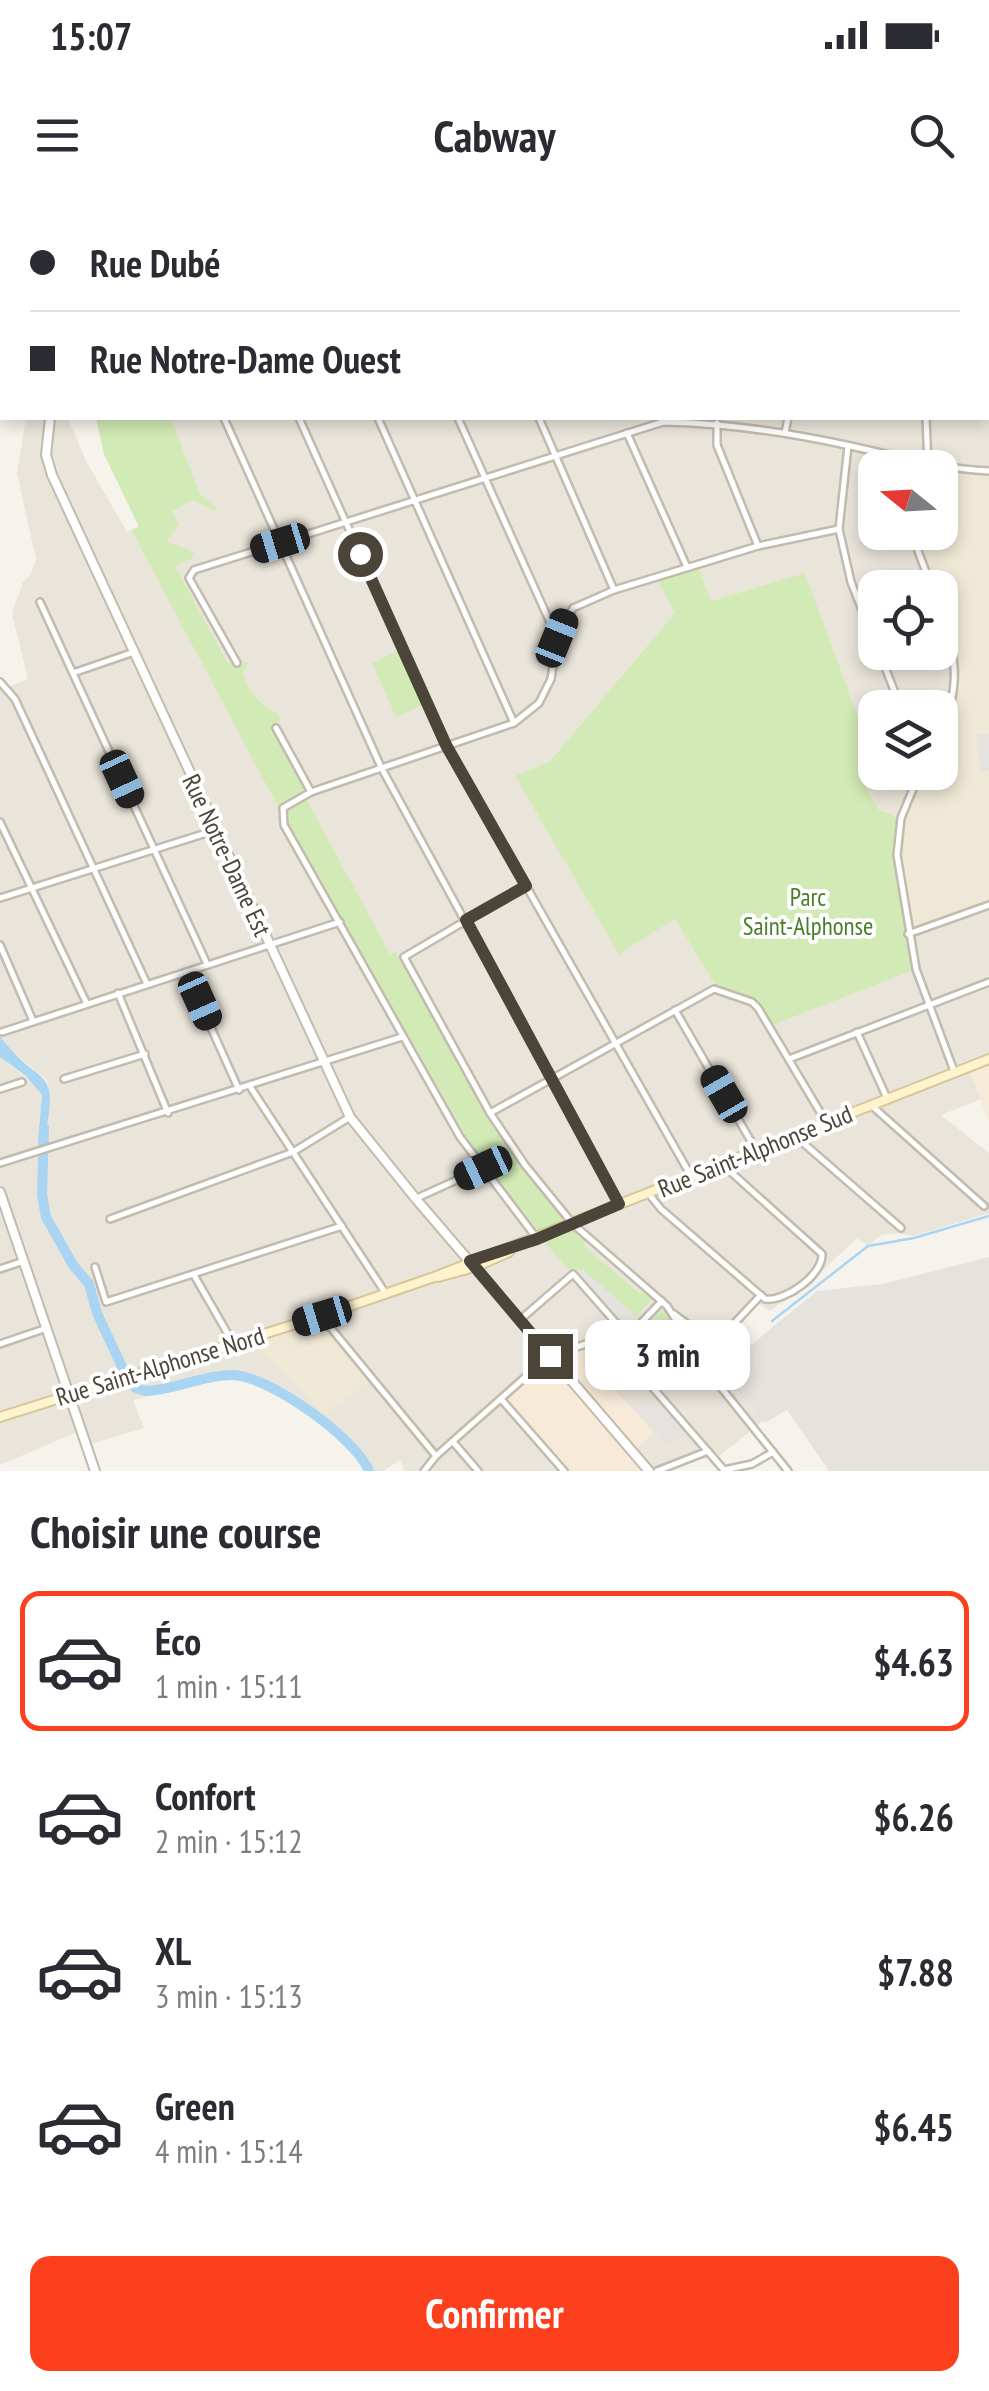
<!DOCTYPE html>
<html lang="fr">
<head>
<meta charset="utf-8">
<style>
	body { margin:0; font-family:"PT Sans Narrow",sans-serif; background:#f2f2f3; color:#2b2b33; height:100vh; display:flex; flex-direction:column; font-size:38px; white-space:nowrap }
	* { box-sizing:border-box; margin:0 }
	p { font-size:32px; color:#7c7c81 }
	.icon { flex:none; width:55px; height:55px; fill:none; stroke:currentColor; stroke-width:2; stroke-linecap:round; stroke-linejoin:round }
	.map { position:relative; height:1271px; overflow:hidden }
	.drawer { display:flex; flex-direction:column; background:#fff; flex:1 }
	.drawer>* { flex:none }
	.top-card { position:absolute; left:0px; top:0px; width:990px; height:220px; box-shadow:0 5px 15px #0003; display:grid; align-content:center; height:220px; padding:0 30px; background:#fff }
	.needle { width:65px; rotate:288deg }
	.buttons { position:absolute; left:858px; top:250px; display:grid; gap:20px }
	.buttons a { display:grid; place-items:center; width:100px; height:100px; border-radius:20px; background:#fff; box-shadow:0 5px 15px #0003; font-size:50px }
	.end { position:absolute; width:45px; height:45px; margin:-22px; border:12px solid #4b4439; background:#fff; box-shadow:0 0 0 5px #fff }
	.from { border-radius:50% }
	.bubble { position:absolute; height:70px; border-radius:20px; background:#fff; box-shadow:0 5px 15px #0003; font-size:32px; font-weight:800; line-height:70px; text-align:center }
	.car { position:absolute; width:30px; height:60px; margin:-30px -15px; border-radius:12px; box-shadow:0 0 8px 2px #0007; background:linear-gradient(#222 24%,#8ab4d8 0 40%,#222 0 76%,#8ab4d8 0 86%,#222 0) }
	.top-card b { display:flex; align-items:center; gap:35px; height:95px; font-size:38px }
	.top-card b+b { border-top:2px solid #e1e1e2 }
	.top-card i { width:25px; height:25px; background:#2b2b33 }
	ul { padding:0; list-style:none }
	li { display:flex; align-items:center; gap:30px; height:140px; margin:0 20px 15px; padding:0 10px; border:5px solid transparent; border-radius:20px }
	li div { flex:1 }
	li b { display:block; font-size:38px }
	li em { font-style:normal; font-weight:800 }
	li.current { border-color:#fc3f1d }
	li>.icon { width:90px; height:90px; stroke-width:1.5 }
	h2 { padding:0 30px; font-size:45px; line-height:120px }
	.button { display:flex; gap:20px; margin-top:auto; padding:20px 30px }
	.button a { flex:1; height:115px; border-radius:20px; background:#fc3f1d; color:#fff; font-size:40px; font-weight:800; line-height:115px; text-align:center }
	.status { display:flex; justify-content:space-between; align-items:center; height:70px; padding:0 50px; background:#fff; direction:ltr }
	.status svg { height:28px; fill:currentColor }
	header { display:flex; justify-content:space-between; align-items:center; height:130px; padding:0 30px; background:#fff; font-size:45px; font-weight:800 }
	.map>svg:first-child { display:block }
</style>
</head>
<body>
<div class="status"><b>15:07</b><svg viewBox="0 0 49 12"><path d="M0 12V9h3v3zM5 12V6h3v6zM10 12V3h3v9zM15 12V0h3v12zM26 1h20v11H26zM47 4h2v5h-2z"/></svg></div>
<header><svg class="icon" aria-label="menu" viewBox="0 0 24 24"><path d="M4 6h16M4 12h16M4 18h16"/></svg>Cabway<svg class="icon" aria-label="search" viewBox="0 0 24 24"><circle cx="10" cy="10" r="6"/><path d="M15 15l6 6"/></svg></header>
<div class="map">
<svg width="989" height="1271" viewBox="0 0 989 1271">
	<rect width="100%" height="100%" fill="#f6f3ec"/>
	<polygon fill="#eae5da" points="674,0 989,0 989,278 940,271 940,268 875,268 875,332 922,333 923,354 936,387 875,388 875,452 940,452 940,399 953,433 961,471 958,497 940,542 940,508 875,508 875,572 925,573 901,618 879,610 859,574 805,374 711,401 659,381 676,412 549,562 619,753 675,719 718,790 908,734 989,705 989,855 967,864 981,899 941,915 989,953 989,1013 914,1036 896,1033 881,1035 868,1046 857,1038 817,1076 770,1111 758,1103 710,1159 762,1222 718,1257 707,1256 667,1271 405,1271 400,1260 383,1271 369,1271 358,1251 341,1233 268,1186 230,1175 133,1200 144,1228 88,1245 82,1230 0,1265 0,857 39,888 42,895 38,940 48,881 11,850 0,836 0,490 28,479 12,413 23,382 31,374 36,359 17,274 26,218 68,218 86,261 127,332 200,294 171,218 988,218 988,2 667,2"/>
	<g fill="#f7ead8">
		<polygon points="989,861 989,920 988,920 969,868"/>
		<polygon points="606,1140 611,1186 654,1232 635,1250 652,1271 566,1271 504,1199 554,1156"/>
	</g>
	<polygon fill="#e6e2dd" points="989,1057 989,1271 829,1271 787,1210 767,1222 762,1222 720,1170 817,1091 882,1084"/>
	<g fill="#efe8d6">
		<polygon points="940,271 989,278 989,705 908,734 897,655 901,618 925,573 940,572 940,542 958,498 961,471 953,433 940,399 940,388 936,387 923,354 922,333 940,332"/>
		<polygon points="321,1116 373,1180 325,1215 249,1139"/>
	</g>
	<g fill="#d2eab5">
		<polygon points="95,0 655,0 94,2"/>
		<path d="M96 218H171L200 294 218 309 215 311 193 300 172 311 179 325 166 341 194 352 191 359 175 366 227 462 234 465 249 462 243 473C249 493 261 506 279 514L280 520 272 528 307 590 303 593 390 754 395 752 497 930 519 965 566 1021 539 1032 469 941 285 620 132 331 139 327 104 254Z"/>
		<polygon points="699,369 711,401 805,373 874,561 859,575 879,610 901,618 897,655 916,769 770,826 752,802 718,790 675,719 619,754 515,576 549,562 675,413 658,381"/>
		<polygon points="402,449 427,503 396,517 372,463"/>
		<polygon points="574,1029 586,1040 584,1046 640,1094 644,1091 652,1099 636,1116 582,1069 571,1072 544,1042"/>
		<polygon points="662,1110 668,1111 712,1182 704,1189 644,1126"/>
	</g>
	<g fill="#e5e3e0">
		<polygon points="989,533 989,571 980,571 977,535"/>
		<polygon points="582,1069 636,1116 606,1130 593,1116 602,1107 576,1077"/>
		<polygon points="660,1198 691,1235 667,1244 635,1209"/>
	</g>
	<path fill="#a9d4f2" d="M0 836C40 891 61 860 44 942L38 941 42 895 26 876 0 857Z"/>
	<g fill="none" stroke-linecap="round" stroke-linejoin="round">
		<polyline stroke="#a9d4f2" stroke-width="2.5" points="772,1121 868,1046 914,1038 989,1016"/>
		<g stroke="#a9d4f2" stroke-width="10">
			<polyline points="11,2 12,0"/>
			<polyline points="0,44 2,36"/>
			<path d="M44 928 42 995 46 1017 73 1065 89 1084 97 1113 128 1180 136 1188 146 1191C175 1190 203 1175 231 1175 267 1174 356 1238 369 1271"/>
		</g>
		<defs>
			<g id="minor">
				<polyline points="983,2 984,0"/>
				<polyline points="224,218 381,567 619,1004"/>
				<polyline points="299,218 446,545 691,976"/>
				<polyline points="378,218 514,523"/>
				<polyline points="458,218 557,438"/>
				<polyline points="539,218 614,390"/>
				<polyline points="926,218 928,265"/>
				<polyline points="717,223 717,245 758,346"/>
				<polyline points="627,233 687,367"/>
				<polyline points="785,233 788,218"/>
				<polyline points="848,246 839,329 851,382 875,443"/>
				<polyline points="918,332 918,351 932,388"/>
				<polyline points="40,402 207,764"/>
				<path d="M940 410C957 455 961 489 940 533"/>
				<polyline points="879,452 901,508"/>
				<path d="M237 463 189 378 194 370 663 222C725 223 785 232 846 245 894 255 940 269 989 271"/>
				<polyline points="73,473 134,452"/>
				<polyline points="0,482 15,499 147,784"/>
				<polyline points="276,528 311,592"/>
				<polyline points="920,572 901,618 897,655 916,769 954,871"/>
				<polyline points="0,622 87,804"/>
				<polyline points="525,686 404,757 490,913 525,965 573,1024 667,1106 711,1175 788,1271"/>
				<polyline points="0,698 216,630"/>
				<polyline points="908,734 989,705"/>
				<polyline points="0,745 33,821"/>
				<polyline points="186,772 239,890"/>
				<polyline points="118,793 168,913"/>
				<polyline points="675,810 756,950"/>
				<polyline points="2,832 340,722"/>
				<polyline points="857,832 887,898"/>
				<polyline points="789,859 989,782"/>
				<polyline points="64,879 145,854"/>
				<polyline points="251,888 386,1094"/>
				<polyline points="0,889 22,882"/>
				<polyline points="871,905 984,1006"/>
				<polyline points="490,913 714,789 752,802 758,808 826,922"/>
				<polyline points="794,935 901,1028"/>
				<polyline points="0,963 402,837"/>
				<path d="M649 994 661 1009 765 1099C785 1102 823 1075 822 1054L723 965"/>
				<polyline points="417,998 483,968"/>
				<polyline points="110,1019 293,952 350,917"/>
				<polyline points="535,1036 460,937 284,625 283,608 311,592 514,523 539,503 551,479 557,438 573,408 614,390 758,346 839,329"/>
				<polyline points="95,1067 106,1102 342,1026"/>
				<polyline points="0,1069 24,1061"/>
				<polyline points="194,1075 233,1143"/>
				<polyline points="674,1114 715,1145"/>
				<polyline points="321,1116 436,1256"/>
				<polyline points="521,1119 573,1074 624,1132"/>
				<polyline points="609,1137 724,1270 752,1264 773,1252"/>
				<polyline points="0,1144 47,1128"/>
				<polyline points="700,1160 761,1095"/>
				<polyline points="501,1199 564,1271"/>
				<polyline points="454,1243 478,1271"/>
				<polyline points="424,1271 436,1256 549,1156 626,1131 640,1124 662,1101"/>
				<polyline points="657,1271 708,1251"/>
			</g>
			<g id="tertiary">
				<polyline points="646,2 655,0"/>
				<polyline points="0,71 2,73"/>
				<polyline points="50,218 46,255 52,275 350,917 416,999 649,1271"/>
				<polyline points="0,992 95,1271"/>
			</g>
			<g id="secondary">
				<polyline points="438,1077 475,1067 509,1052"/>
				<polyline points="0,1217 321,1116 434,1077 989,859"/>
			</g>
		</defs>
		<use href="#minor" stroke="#c2bbae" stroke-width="10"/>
		<use href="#tertiary" stroke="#c2bbae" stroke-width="12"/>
		<use href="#secondary" stroke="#d6c79b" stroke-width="12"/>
		<use href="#minor" stroke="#fff" stroke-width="5"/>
		<use href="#tertiary" stroke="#fff" stroke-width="8"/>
		<use href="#secondary" stroke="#fff3cd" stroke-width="8"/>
	</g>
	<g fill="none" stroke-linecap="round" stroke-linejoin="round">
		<polyline stroke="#4b4439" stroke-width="12" points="360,354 446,545 526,686 466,720 619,1004 537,1039 470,1061 550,1156"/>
	</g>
	<g text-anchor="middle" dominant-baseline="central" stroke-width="8" stroke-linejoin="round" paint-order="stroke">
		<g font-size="25" fill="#4b4439" stroke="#fff">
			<text transform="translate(227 655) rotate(65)">Rue Notre-Dame Est</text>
			<text transform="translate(755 951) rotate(-22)">Rue Saint-Alphonse Sud</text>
			<text transform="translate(160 1166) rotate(-17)">Rue Saint-Alphonse Nord</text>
		</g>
		<g font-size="25" fill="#4a7f2a" stroke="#fff">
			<text x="808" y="697">Parc<tspan x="808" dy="29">Saint-Alphonse</tspan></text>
		</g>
	</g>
</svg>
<div class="buttons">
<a><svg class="needle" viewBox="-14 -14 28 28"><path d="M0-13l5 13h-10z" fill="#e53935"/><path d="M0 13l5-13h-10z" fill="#7c7c81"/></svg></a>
<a><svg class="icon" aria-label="locate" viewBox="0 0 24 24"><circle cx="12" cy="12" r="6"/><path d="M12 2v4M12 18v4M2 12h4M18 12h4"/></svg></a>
<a><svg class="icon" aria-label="layers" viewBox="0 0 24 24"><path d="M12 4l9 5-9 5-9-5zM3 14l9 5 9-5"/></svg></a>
</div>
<i class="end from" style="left:360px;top:354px"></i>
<i class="end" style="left:550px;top:1156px"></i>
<div class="bubble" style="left:585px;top:1120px;width:165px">3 min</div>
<i class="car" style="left:280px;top:343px;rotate:253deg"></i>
<i class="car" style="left:557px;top:438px;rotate:22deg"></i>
<i class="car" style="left:122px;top:579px;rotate:155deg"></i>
<i class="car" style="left:200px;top:801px;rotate:156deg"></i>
<i class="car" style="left:724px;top:894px;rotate:330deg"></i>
<i class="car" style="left:483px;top:968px;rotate:245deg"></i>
<i class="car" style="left:322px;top:1116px;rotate:253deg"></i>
<div class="top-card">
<b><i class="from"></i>Rue Dubé</b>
<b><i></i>Rue Notre-Dame Ouest</b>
</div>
</div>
<section class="drawer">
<h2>Choisir une course</h2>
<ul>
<li class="current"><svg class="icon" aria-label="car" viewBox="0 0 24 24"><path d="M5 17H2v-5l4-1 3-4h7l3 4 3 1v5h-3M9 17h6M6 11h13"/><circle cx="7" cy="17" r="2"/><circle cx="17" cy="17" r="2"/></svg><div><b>Éco</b><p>1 min · 15:11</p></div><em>$4.63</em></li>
<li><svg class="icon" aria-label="car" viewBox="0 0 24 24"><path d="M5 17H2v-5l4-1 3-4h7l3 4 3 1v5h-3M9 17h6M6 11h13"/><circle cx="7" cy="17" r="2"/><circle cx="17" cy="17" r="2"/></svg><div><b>Confort</b><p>2 min · 15:12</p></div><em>$6.26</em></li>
<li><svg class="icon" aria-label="car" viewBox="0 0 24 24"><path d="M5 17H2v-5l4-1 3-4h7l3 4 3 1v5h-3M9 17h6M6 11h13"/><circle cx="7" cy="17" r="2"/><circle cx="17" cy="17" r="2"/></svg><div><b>XL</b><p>3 min · 15:13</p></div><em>$7.88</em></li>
<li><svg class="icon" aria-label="car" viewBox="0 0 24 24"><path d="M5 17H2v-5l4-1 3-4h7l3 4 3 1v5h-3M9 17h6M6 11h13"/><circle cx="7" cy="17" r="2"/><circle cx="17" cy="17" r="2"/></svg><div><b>Green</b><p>4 min · 15:14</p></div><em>$6.45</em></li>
</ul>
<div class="button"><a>Confirmer</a></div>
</section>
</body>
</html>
